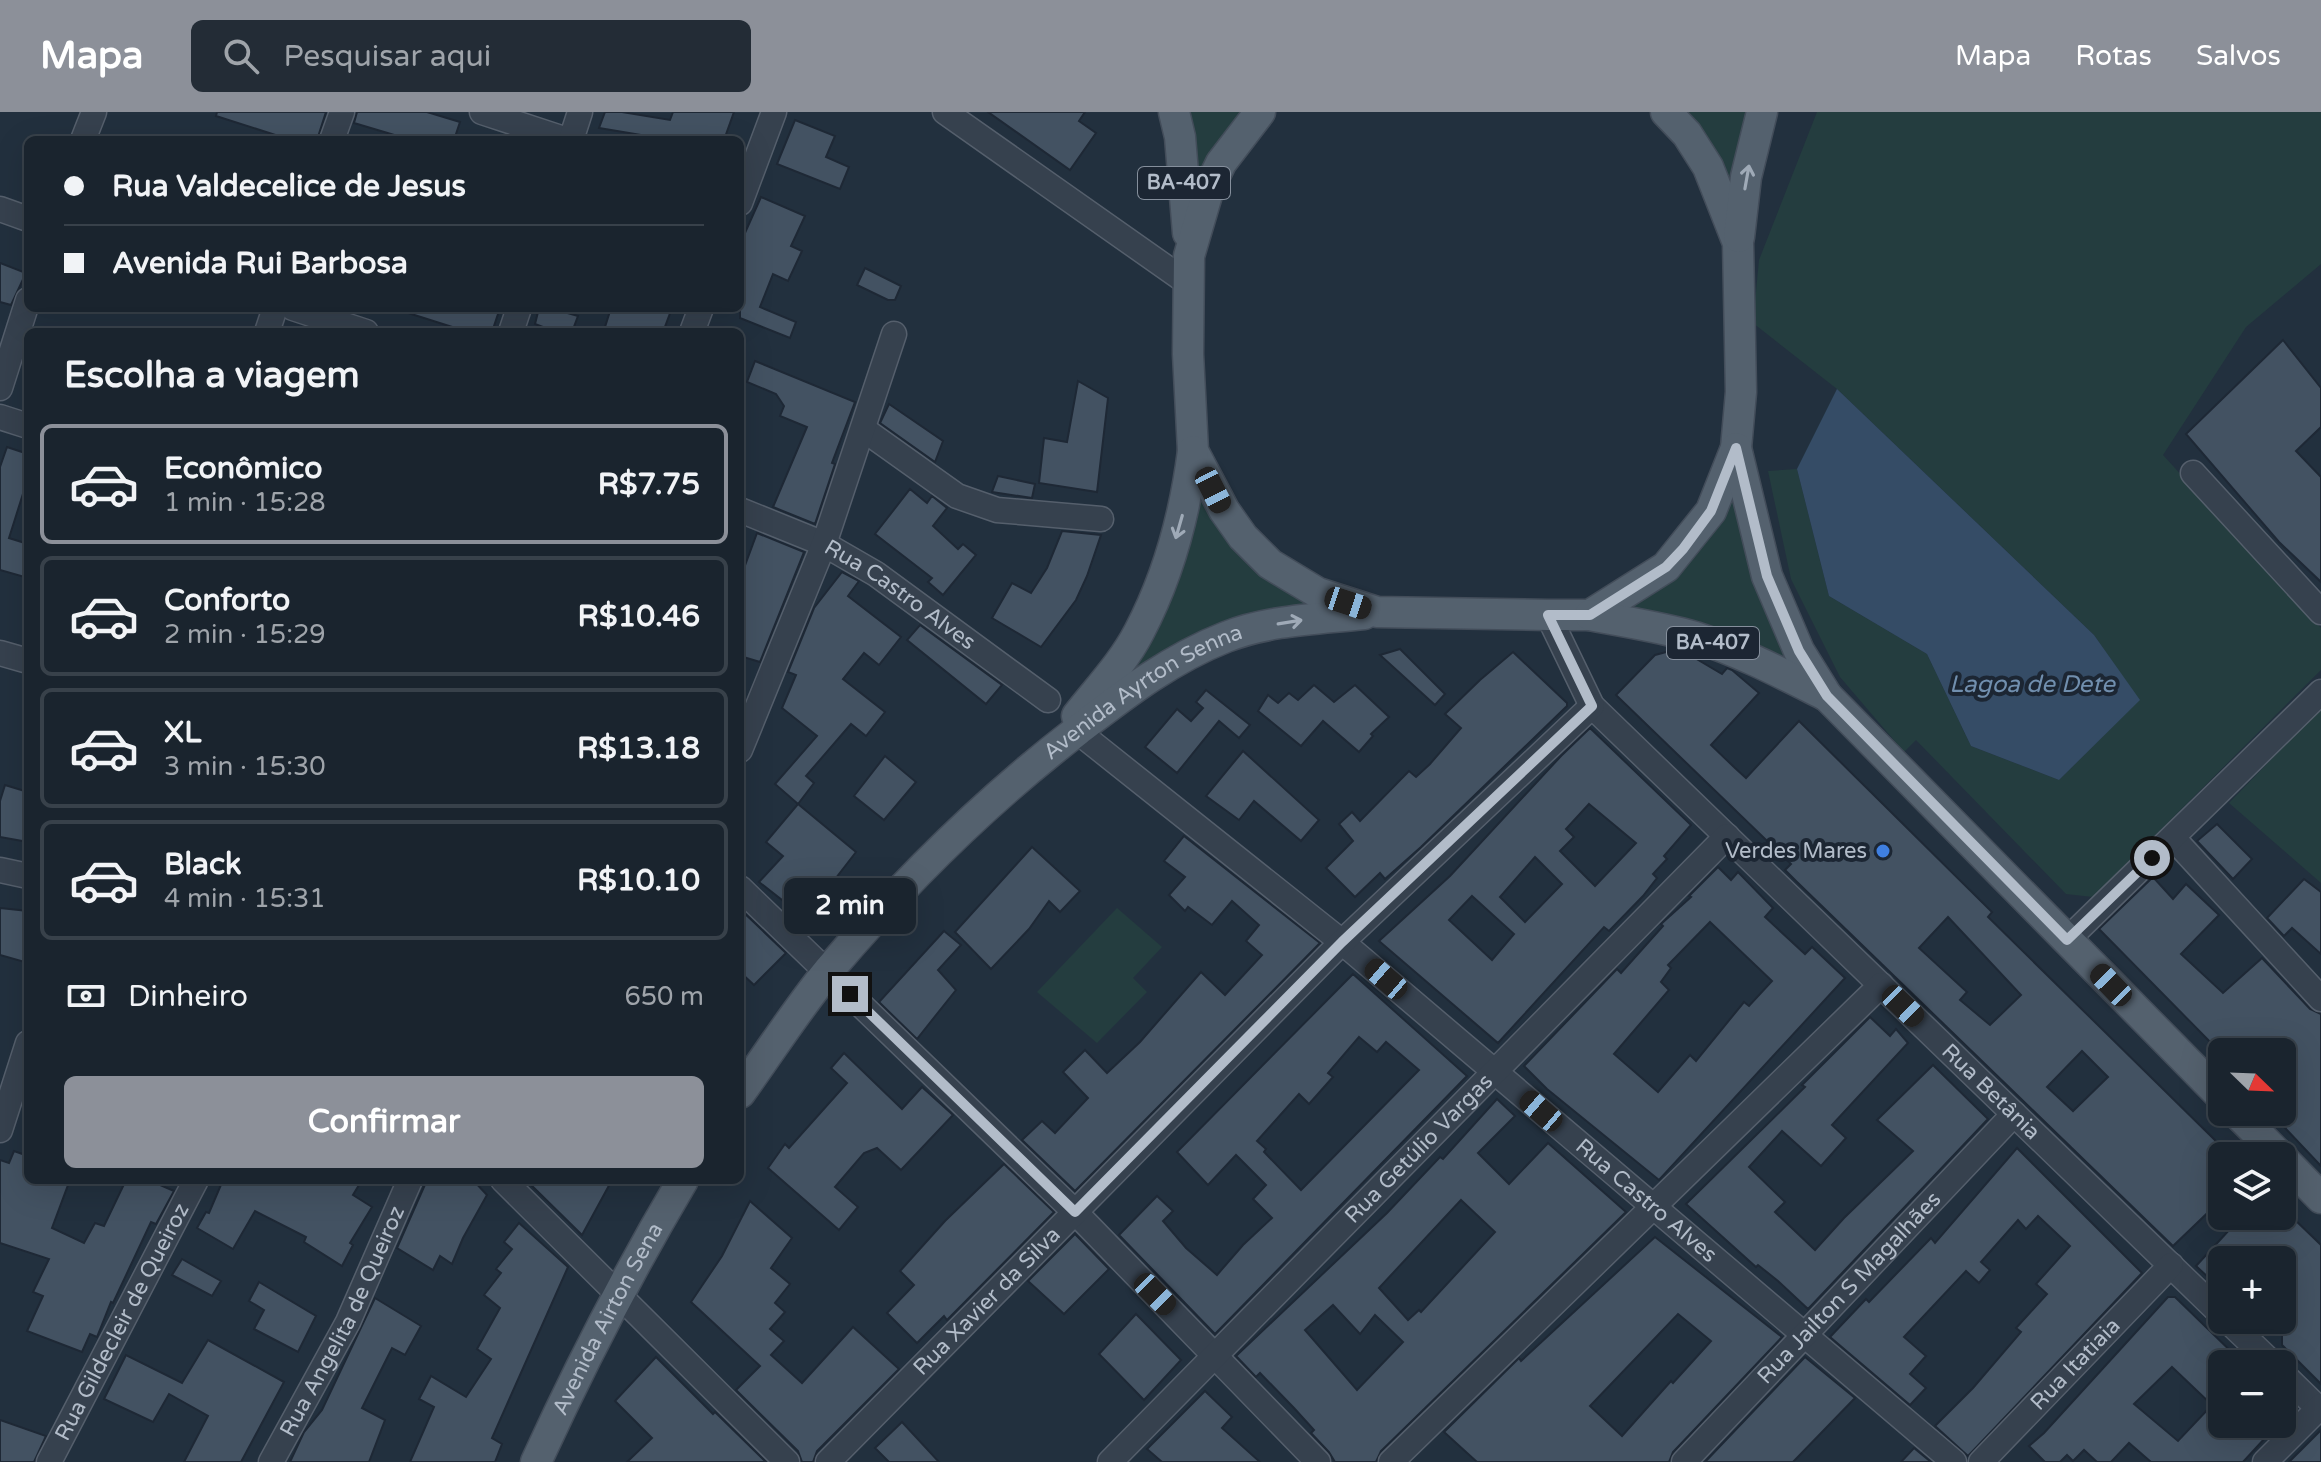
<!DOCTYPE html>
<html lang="pt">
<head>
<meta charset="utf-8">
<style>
	body { margin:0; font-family:"Varela Round",sans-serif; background:#232c36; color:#f1f3f6; height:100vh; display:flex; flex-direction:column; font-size:30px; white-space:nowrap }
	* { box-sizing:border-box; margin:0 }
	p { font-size:26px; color:#9fa4aa }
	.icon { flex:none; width:44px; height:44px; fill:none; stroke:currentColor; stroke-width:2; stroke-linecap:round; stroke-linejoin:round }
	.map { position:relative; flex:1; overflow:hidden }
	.panel { position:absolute; left:24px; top:216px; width:720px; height:856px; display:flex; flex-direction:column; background:#1a242e; border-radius:12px; box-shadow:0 8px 32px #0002,0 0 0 2px #38414a }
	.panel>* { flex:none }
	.banner { position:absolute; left:24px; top:24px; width:720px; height:176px; border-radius:12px; box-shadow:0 8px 32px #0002,0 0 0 2px #38414a; display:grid; align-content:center; height:176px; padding:0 40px; background:#1a242e }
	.needle { width:52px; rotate:113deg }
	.buttons { position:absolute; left:2208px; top:926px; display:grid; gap:16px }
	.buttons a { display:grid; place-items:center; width:88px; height:88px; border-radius:12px; background:#1a242e; box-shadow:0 8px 32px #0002,0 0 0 2px #38414a; font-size:40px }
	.end { position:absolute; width:36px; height:36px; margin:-18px; border:10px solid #b2bcc9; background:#111; box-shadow:0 0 0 4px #111 }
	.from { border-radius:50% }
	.bubble { position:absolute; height:56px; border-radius:12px; background:#1a242e; box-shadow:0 8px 32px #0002,0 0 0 2px #38414a; font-size:26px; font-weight:700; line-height:56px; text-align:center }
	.car { position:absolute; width:24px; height:48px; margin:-24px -12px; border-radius:10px; box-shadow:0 0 6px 2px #0007; background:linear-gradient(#222 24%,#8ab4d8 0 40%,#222 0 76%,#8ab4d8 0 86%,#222 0) }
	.banner b { display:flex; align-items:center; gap:28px; height:76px; font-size:30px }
	.banner b+b { border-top:2px solid #38414a }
	.banner i { width:20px; height:20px; background:#f1f3f6 }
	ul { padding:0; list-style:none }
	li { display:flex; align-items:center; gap:24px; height:120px; margin:0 16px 12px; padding:0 24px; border:4px solid #38414a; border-radius:12px }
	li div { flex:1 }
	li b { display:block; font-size:30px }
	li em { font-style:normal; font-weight:700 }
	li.on { border-color:#8c9099 }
	li>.icon { width:72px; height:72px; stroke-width:1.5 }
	h2 { padding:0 40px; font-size:36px; line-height:96px }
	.pay { display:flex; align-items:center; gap:20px; height:88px; padding:0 40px; font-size:30px }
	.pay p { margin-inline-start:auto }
	.action { display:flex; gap:16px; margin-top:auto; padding:16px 40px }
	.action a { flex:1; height:92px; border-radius:12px; background:#8c9099; color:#fff; font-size:32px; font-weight:700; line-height:92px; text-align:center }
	header { display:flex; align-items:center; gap:48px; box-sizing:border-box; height:112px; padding:0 40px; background:#8c9099; color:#fff }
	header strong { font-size:38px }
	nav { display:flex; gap:44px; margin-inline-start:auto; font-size:28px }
	.search { width:560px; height:72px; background:#232c36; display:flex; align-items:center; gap:20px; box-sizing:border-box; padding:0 28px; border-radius:12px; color:#9fa4aa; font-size:30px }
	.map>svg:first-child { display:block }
</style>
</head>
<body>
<header>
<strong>Mapa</strong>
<div class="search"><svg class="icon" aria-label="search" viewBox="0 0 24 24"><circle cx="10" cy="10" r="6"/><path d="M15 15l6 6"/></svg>Pesquisar aqui</div>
<nav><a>Mapa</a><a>Rotas</a><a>Salvos</a></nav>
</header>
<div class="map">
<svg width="2321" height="1350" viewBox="0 0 2321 1350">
	<rect width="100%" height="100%" fill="#22303e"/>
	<g fill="#243d3f">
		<polygon points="1186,0 1243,0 1198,72"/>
		<polygon points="1682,0 1747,0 1736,48 1732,80"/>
		<polygon points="1817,0 2321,0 2321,152 2246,215 2163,343 2321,516 2321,558 2093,785 2066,782 1916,628 1904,640 1840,565 1791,467 1768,359 1797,357 1829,484 1927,542 1971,634 2059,668 2139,588 2094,523 1837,277 1753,211 1759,148"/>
		<polygon points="1199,374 1314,492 1114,574"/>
		<polygon points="1733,375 1738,410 1757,478 1796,554 1625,497"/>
		<polygon points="2321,596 2321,771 2229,691"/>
		<polygon points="1117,796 1162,835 1133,866 1147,880 1097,931 1037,880"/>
	</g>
	<polygon fill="#354c66" points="1837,277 2094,523 2140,588 2059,668 1971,634 1927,542 1829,484 1797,357"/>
	<g fill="#435262" stroke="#1e2835" stroke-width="2" fill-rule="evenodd">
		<polygon points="217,0 326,0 317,28 291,28 216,4"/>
		<polygon points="357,0 427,0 460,10 454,28 411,28 354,11"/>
		<polygon points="605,0 622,0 670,8 673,0 734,0 724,28 671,28 599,16"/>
		<polygon points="988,0 1085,0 1079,9 1096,21 1070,58"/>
		<polygon points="795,8 835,24 826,45 849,55 840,77 777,52"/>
		<polygon points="761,85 805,104 791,134 802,139 788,169 773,162 760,195 796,210 790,226 740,206 740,132"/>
		<polygon points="0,151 26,161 11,193 0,190"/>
		<polygon points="865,156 901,174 895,188 888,188 857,173"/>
		<polygon points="405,196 500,196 492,220 468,220 405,200"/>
		<polygon points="539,196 550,196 578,204 572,220 556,220 535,212"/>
		<polygon points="611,196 672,196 663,220 618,220 605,215"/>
		<polygon points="2283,228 2321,276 2321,315 2296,339 2321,365 2321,470 2279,430 2186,322"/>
		<polygon points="755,249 855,290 832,351 835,352 815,412 773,395 807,315 780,304 784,294 776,282 747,270"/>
		<polygon points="1078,269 1108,286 1097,380 1039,371 1044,326 1067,330"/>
		<polygon points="889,292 943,329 935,350 880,311"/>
		<polygon points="7,335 28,342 28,366 9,426 28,432 28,466 0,458 0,355"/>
		<polygon points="998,364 1035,372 1032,386 992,380"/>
		<polygon points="910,377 927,391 932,384 947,396 933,414 958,437 963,432 976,443 943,483 928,470 932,466 875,422"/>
		<polygon points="1062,419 1101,423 1087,464 1076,488 1041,535 992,506 1012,471 1031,481 1047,456"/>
		<polygon points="757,421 804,440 760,550 740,544 740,467"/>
		<polygon points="842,460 859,469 848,484 901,525 879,553 864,541 843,567 885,600 866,624 851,612 806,664 814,671 798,692 775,672 817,624 782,596 796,563 788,560 814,496"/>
		<polygon points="920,513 1002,573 986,592 907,528"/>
		<polygon points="1400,537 1445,582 1435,593 1380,543"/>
		<path d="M1670 539 1688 542 1722 562 1727 556 1732 558 1759 581 1711 633 1735 656 1746 666 1799 609 1992 800 1988 805 2222 1035V1087L2173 1134 1796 769 1785 758 1791 752 1616 583 1655 543ZM1948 805 2021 883 1990 913 1960 888 1967 880 1919 836ZM2082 939 2108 965 2073 999 2047 975Z"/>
		<polygon points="1513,540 1567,591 1567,594 1421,735 1385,767 1380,761 1355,785 1326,756 1353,729 1339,712 1352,700 1360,709 1409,659 1416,665 1430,652 1461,616 1445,602 1480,568"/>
		<polygon points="1314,573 1334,590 1355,573 1389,605 1371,622 1373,624 1359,640 1323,609 1301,634 1258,599 1268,583 1278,591 1289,581 1298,588"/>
		<polygon points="1206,578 1250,613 1239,626 1219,609 1177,661 1145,635 1177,597 1191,609 1203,596 1196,590"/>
		<path d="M1590 616 1691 713 1664 744 1667 747 1653 762 1657 766 1643 784 1609 819 1604 815 1498 931 1379 829 1450 764 1561 644ZM1589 692 1636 731 1595 774 1560 739 1574 725 1566 717ZM1535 745 1562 772 1525 810 1500 785ZM1472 784 1514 822 1492 848 1449 808Z"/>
		<polygon points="1243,639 1319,708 1301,729 1254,689 1239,708 1206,684"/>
		<polygon points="885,644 916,670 884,708 854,684"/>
		<polygon points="5,673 28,680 28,730 0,725 0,689"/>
		<polygon points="798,692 856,740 805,806 759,770 783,744 766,730"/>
		<polygon points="2217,712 2252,747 2233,767 2197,729"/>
		<polygon points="1184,724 1320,831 1075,1079 1022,1028 1042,1009 1055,1021 1088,986 1063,960 1085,938 1107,961 1140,930 1201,860 1225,883 1262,843 1246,829 1259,813 1232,789 1212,813 1188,795 1185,799 1169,783 1185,765 1164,749"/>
		<polygon points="1032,735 1080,779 1060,800 1049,789 1029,817 991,857 955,820"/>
		<path d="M1718 755 1731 768 1738 760 1773 796 1765 805 1805 842 1812 835 1845 866 1659 1068 1547 977 1524 954 1617 857 1621 861 1663 814 1661 812 1691 785 1689 784ZM1710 810 1772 869 1749 894 1744 890 1696 949 1690 943 1658 980 1614 942 1669 878 1661 870 1671 856 1668 853Z"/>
		<polygon points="2153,765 2173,787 2186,772 2219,803 2181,842 2223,881 2262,846 2310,897 2321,902 2321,1054 2270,1000 2282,1000 2282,940 2220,940 2099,817"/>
		<polygon points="2304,767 2321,780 2321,842 2292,816 2284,824 2267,806"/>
		<polygon points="0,796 28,799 28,851 0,843"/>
		<polygon points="740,797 786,841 754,873 740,860"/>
		<polygon points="944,819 961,833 938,858 956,878 917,927 879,890"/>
		<path d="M1353 862 1467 964 1215 1222 1119 1123 1157 1084 1173 1099 1163 1109 1186 1136 1217 1163 1243 1133 1272 1106 1253 1087 1266 1073 1236 1043 1208 1073 1177 1040ZM1359 925 1377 940 1386 930 1419 958 1301 1078 1264 1040 1266 1037 1257 1029 1299 982 1309 992 1333 965 1328 961Z"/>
		<polygon points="1870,905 1890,924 1896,917 1908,931 1832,1013 1846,1026 1821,1054 1782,1019 1749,1055 1785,1090 1775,1100 1815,1138 1844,1106 1913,1039 1877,1008 1933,953 1988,1007 1808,1197 1778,1169 1758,1153 1756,1155 1686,1092 1805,975 1802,973"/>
		<polygon points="844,941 902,997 922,975 953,1003 901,1058 877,1036 864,1041 835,1075 858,1095 839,1118 768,1056 785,1032 789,1036 847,971 831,956"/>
		<path d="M1497 987 1515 1004 1478 1041 1509 1072 1548 1031 1626 1100 1381 1339 1376 1350H1335L1329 1340 1311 1321 1314 1318 1294 1296 1260 1261 1256 1265 1236 1244 1387 1101 1440 1045 1443 1047ZM1461 1088 1495 1120 1421 1200 1419 1198 1408 1208 1379 1176ZM1333 1193 1360 1222 1375 1203 1403 1230 1357 1278 1305 1218Z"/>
		<polygon points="2017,1036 2142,1161 1968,1344 1935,1314 1973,1276 2021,1220 2016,1216 2047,1182 2036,1172 2070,1134 2038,1104 2026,1117 2018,1108 1981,1150 1990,1158 1979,1171 1966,1159 1904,1225 1926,1244 1910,1262 1926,1276 1910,1293 1830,1225 1866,1187 1869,1190 1931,1126 1935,1131"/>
		<polygon points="14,1039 28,1044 28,1068 54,1068 68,1073 52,1116 84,1131 95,1111 104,1114 126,1068 162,1068 160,1073 174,1079 156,1112 151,1110 113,1191 111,1190 97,1225 90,1222 82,1240 27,1219 43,1184 33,1180 49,1147 0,1131 0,1048 9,1051"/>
		<polygon points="1004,1052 1054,1100 947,1208 944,1204 917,1231 887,1201 914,1173 900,1159 945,1109"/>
		<polygon points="223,1068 362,1068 353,1083 372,1095 350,1131 353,1133 342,1154 304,1130 306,1125 255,1099 233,1137 197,1116 206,1100 209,1101"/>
		<polygon points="427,1068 473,1068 487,1083 463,1126 452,1152 440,1144 433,1158 397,1136"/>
		<polygon points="526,1068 612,1068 582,1123"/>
		<polygon points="750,1089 792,1126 771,1156 790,1172 775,1191 785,1200 770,1217 784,1229 771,1243 802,1271 853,1215 899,1257 817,1339 813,1350 802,1350 798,1339 736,1278 760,1254 691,1190 722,1144"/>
		<polygon points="2242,1104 2291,1104 2321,1133 2321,1272 2282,1233 2282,1148 2222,1148 2222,1178 2196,1154"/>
		<polygon points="519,1111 568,1155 492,1326 502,1332 495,1350 410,1350 434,1295 419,1287 431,1264 466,1285 491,1247 477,1237 500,1196 484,1183 501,1161 496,1157 512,1137 504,1130"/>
		<polygon points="1075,1122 1109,1157 1064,1202 1028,1169"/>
		<path d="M1655 1125 1782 1225 1673 1340 1669 1350H1477L1444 1320 1519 1246 1521 1249ZM1678 1202 1711 1229 1673 1271 1671 1269 1622 1324 1590 1294Z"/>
		<polygon points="182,1147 221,1169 212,1184 172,1163"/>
		<polygon points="259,1170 316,1204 298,1240 254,1217 264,1198 249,1189"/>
		<path d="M2168 1185H2175L2244 1252H2222V1312H2278L2243 1350H2151L2129 1331 2111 1350H2097L2084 1338 2073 1349 2067 1343 2060 1350H2045L2029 1334 2044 1321ZM2172 1255 2212 1293 2178 1329 2134 1292Z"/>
		<polygon points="375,1186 421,1214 405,1243 392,1236 362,1296 385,1308 369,1350 290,1350 304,1320 322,1298"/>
		<polygon points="1136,1202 1181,1248 1144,1288 1099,1242"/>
		<polygon points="208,1228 284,1270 241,1350 184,1350 208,1304 169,1282 153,1310 104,1287 126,1243 182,1271"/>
		<polygon points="656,1245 713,1302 715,1300 766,1350 627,1350 652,1326 615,1289"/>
		<polygon points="1805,1245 1855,1286 1793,1350 1705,1350"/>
		<polygon points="1205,1279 1232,1305 1222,1316 1260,1350 1162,1350 1147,1337"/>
		<polygon points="0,1308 46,1324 34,1350 0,1350"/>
		<polygon points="902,1310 939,1350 889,1350 875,1336"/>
		<polygon points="2321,1318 2321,1350 2289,1350"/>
		<polygon points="1914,1336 1931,1350 1901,1350"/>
	</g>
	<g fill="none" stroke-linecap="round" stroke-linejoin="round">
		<defs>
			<g id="minor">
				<polyline points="482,0 567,28"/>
				<polyline points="945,0 1188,171"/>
				<polyline points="83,28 94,0"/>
				<polyline points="332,28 342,0"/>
				<polyline points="571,28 580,0"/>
				<polyline points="740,91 774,0"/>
				<polyline points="0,97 28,107"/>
				<polyline points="293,196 366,220"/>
				<polyline points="267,220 275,196"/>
				<polyline points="511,220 519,196"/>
				<polyline points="692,220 701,196"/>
				<polyline points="0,276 28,188"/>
				<polyline points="0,305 28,314"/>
				<polyline points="863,317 957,384 997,398 1101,407"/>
				<polyline points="2193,361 2321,500"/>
				<path id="s1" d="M740 398 824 432 876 462 1048 588"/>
				<path id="s2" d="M1548 503 1592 594 2222 1203"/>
				<polyline points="0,541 28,549"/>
				<path id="s3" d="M1077 619 1342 830 1954 1350"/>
				<polyline points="740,638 824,432 894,222"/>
				<polyline points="2173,726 2321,887"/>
				<polyline points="0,758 28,764"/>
				<polyline points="740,776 1075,1100 1318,1350"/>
				<polyline points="2067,828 2321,580"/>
				<polyline points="0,1018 28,931"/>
				<polyline points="503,1068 787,1350"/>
				<polyline points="2227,1208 2273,1252"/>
				<polyline points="2282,1261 2321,1299"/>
				<path id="s4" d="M49 1350 196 1068"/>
				<path id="s5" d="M271 1350 348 1210 410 1068"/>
				<path id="s6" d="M828 1350 1342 830 1592 594"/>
				<path id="s7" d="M1110 1350 1727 724"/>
				<polyline points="1391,1350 1881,873"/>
				<path id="s8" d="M1684 1350 2014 1002"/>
				<path id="s9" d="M1981 1350 2171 1153"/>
				<polyline points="2265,1350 2321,1294"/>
			</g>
			<g id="major">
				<polyline points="1174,0 1180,25 1188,121"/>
				<polyline points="1260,0 1221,51 1209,76 1189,144 1188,242 1193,339 1224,398 1243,425 1270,452 1318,481 1377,500 1548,503 1590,503 1666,455 1711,399 1736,336 1741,280 1738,131 1708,55 1687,22 1666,0"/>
				<polyline points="1739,125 1746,65 1762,0"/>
				<polyline points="1736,336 1767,464 1799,539 1827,584 2222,985"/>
				<path d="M1590 503C1625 510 1661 515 1695 525 1741 540 1783 562 1827 584"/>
				<path d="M1077 604C1098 577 1123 551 1139 520 1169 463 1185 402 1193 339"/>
				<path id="s10" d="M740 981C769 941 797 897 829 858 903 771 987 688 1078 618 1125 582 1170 547 1226 525 1269 508 1318 507 1364 502"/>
				<polyline points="2236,1000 2280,1044"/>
				<polyline points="2282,1046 2321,1086"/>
				<path id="s11" d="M536 1350C580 1254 629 1159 683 1068"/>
			</g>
		</defs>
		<use href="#minor" stroke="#555f6c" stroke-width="27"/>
		<use href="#major" stroke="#434d5a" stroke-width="33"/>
		<use href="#minor" stroke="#36414e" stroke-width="24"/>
		<use href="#major" stroke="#54616e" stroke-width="30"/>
	</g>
	<defs><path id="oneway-shaft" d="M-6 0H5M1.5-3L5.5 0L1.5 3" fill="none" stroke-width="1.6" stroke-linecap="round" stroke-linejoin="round" transform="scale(2)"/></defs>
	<g stroke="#9faab7">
		<use href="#oneway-shaft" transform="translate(1747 65) rotate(-80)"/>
		<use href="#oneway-shaft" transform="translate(1179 415) rotate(106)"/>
		<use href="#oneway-shaft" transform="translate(1290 510) rotate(-9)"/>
	</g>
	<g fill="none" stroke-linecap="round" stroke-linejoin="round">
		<polyline stroke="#b2bcc9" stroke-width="10" points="850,882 1075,1100 1342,830 1592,594 1548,503 1590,503 1666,455 1683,437 1711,399 1736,336 1767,464 1799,539 1827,584 2067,828 2152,746"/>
	</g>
	<circle fill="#3f7fe0" stroke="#1c2633" stroke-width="3" cx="1883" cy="739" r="8"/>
	<g text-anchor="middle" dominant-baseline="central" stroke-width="8" stroke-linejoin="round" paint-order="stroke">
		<g fill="#1c2633" stroke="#858f9c" stroke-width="2">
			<rect x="1138" y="55" width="92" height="32" rx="6"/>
			<rect x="1667" y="515" width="92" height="32" rx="6"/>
		</g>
		<g font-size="20" font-weight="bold" fill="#b2bcc9">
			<text x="1184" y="71">BA-407</text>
			<text x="1713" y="531">BA-407</text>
		</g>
		<g font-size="22" fill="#b2bcc9" stroke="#1c2633">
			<text stroke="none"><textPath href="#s1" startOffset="182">Rua Castro Alves</textPath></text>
			<text stroke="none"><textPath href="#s10" startOffset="574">Avenida Ayrton Senna</textPath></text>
			<text stroke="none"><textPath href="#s2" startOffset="656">Rua Betânia</textPath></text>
			<text stroke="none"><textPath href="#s7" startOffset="440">Rua Getúlio Vargas</textPath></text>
			<text stroke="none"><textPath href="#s3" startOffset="738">Rua Castro Alves</textPath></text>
			<text stroke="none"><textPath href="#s8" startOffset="240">Rua Jailton S Magalhães</textPath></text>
			<text stroke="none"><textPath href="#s6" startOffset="226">Rua Xavier da Silva</textPath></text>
			<text stroke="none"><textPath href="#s11" startOffset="160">Avenida Airton Sena</textPath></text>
			<text stroke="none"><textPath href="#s4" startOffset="158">Rua Gildecleir de Queiroz</textPath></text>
			<text stroke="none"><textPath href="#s5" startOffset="158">Rua Angelita de Queiroz</textPath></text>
			<text stroke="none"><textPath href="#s9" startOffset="136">Rua Itatiaia</textPath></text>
		</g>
		<g font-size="22" fill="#b2bcc9" stroke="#1c2633" text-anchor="end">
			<text x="1867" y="739">Verdes Mares</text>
		</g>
		<g font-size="24" font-style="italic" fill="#718fae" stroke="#1c2633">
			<text x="2032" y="572">Lagoa de Dete</text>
		</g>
	</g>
</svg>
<div class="buttons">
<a><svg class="needle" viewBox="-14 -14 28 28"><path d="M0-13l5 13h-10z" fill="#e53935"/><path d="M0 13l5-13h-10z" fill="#9fa4aa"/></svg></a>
<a><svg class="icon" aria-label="layers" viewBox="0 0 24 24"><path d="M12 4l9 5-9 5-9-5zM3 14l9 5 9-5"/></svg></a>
<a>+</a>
<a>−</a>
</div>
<i class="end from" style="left:2152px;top:746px"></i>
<i class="end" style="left:850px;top:882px"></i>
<div class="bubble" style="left:784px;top:766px;width:132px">2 min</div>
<i class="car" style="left:1213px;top:378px;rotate:153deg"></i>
<i class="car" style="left:1348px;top:491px;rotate:108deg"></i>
<i class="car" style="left:1386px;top:867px;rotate:311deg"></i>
<i class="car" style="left:2111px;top:873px;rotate:316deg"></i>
<i class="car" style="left:1903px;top:894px;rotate:134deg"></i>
<i class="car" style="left:1541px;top:999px;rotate:311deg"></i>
<i class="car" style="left:1155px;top:1182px;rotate:135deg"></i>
<div class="banner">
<b><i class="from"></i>Rua Valdecelice de Jesus</b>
<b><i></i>Avenida Rui Barbosa</b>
</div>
<section class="panel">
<h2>Escolha a viagem</h2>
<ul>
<li class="on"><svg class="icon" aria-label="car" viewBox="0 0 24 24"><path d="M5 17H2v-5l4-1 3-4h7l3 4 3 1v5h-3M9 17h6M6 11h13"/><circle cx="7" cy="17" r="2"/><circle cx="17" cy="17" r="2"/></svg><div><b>Econômico</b><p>1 min · 15:28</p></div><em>R$7.75</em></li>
<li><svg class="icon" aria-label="car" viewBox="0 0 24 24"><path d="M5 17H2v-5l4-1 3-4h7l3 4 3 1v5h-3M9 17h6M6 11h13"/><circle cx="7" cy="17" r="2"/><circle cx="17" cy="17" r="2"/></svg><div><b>Conforto</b><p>2 min · 15:29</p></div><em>R$10.46</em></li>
<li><svg class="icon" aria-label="car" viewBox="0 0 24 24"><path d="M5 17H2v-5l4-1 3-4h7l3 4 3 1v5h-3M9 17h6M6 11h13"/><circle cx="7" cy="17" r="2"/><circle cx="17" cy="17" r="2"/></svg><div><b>XL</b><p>3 min · 15:30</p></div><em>R$13.18</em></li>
<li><svg class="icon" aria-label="car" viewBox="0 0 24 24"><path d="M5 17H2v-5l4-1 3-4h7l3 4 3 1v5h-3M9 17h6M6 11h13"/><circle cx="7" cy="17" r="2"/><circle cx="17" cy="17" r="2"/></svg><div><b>Black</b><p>4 min · 15:31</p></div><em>R$10.10</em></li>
</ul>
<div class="pay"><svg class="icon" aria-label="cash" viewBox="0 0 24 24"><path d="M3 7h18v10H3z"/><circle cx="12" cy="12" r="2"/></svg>Dinheiro<p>650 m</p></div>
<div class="action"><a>Confirmar</a></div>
</section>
</div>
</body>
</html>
